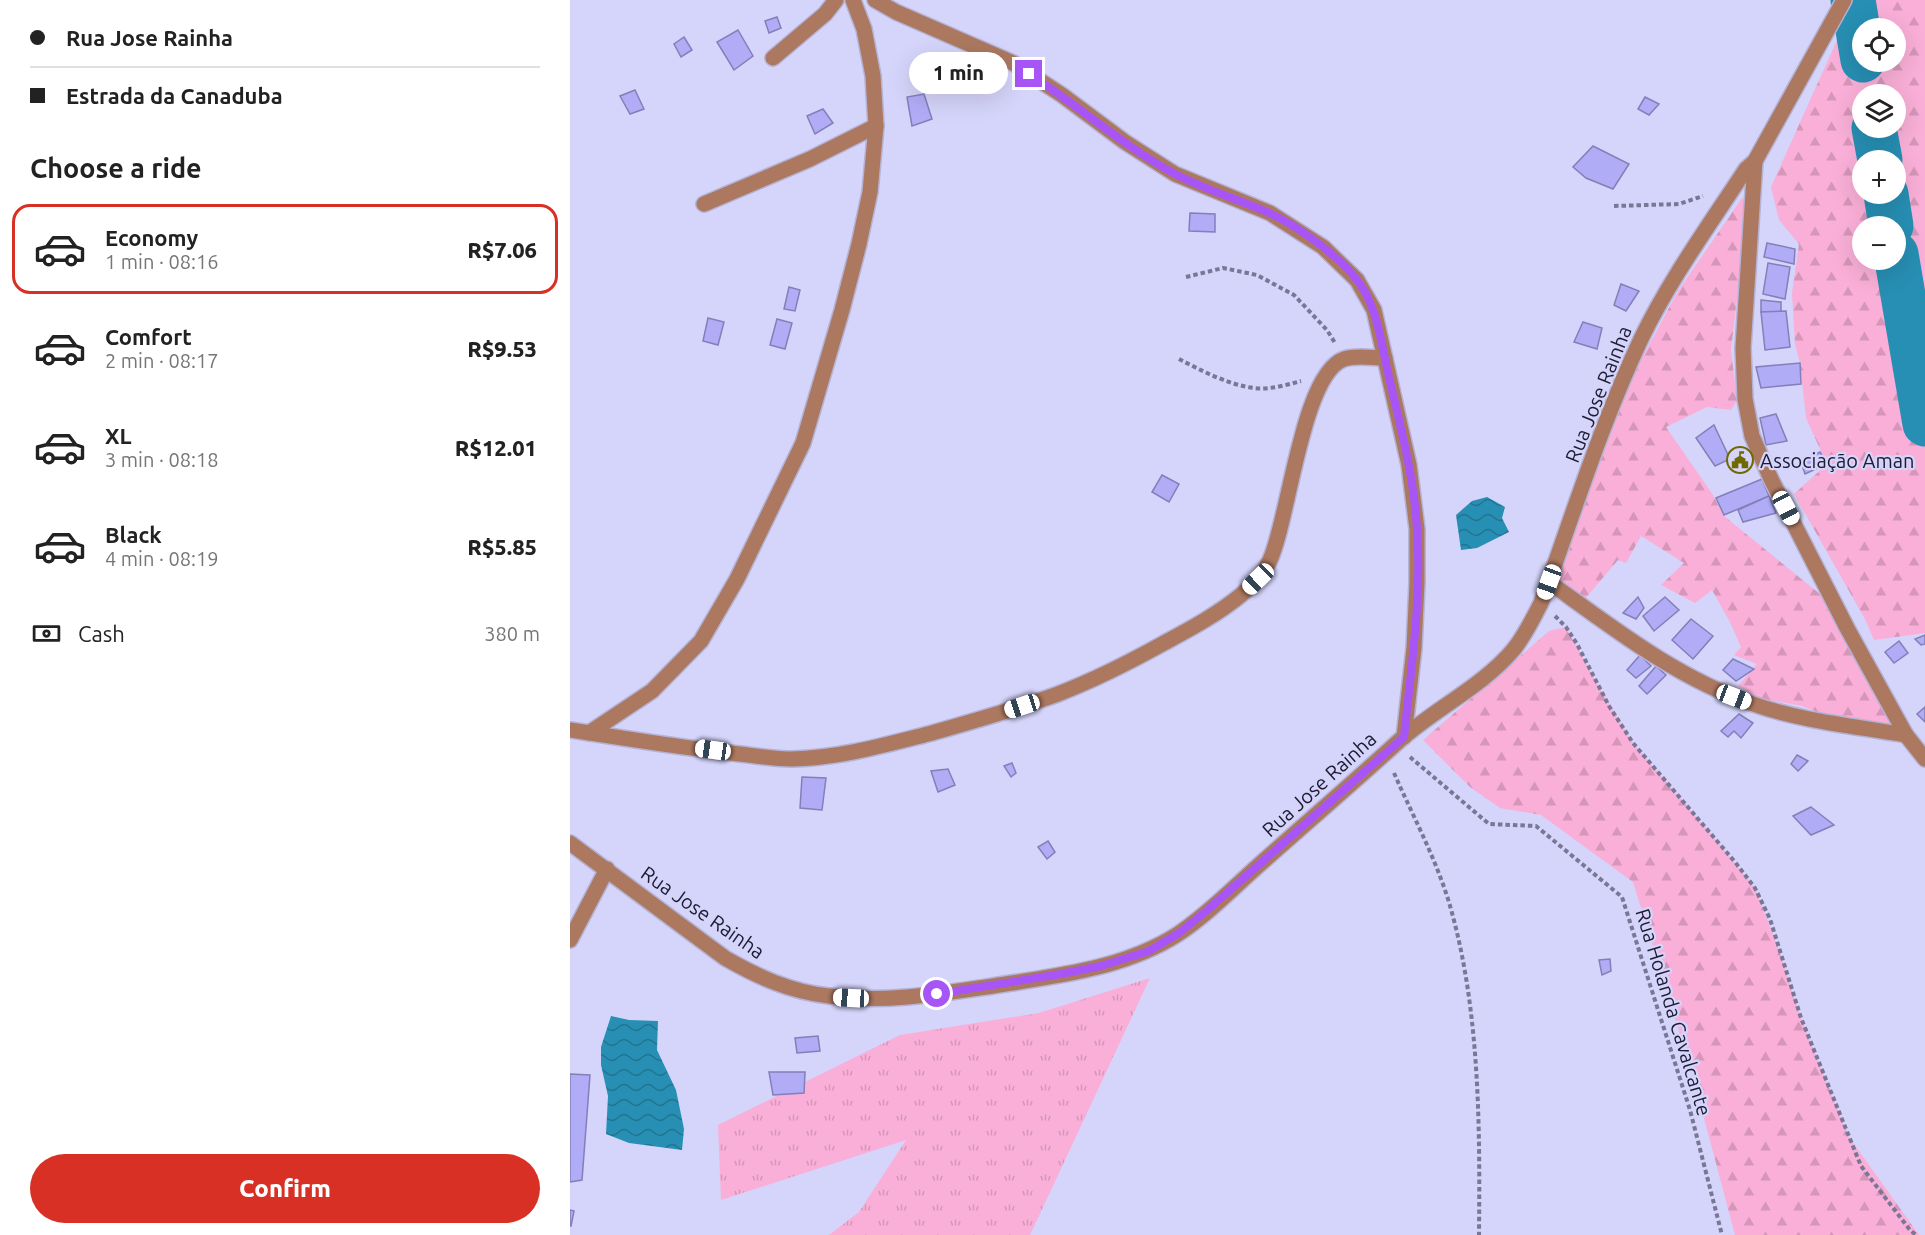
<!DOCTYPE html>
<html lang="en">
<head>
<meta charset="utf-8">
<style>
	body { margin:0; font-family:Ubuntu,sans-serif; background:#f2f2f2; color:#222; height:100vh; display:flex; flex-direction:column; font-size:22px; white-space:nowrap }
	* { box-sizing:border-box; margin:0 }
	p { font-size:20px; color:#767676 }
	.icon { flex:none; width:33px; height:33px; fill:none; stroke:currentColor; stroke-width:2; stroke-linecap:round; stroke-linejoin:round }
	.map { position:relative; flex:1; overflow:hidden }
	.panel { display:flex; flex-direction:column; background:#fff; width:570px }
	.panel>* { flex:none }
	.banner { display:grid; align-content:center; height:132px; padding:0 30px; background:#fff }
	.controls { position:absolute; left:1282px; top:18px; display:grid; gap:12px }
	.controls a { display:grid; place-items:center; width:54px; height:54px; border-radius:50%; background:#fff; box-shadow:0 6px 24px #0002; font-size:30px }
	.end { position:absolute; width:27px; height:27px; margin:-14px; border:8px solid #a855f7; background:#fff; box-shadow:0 0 0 3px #fff }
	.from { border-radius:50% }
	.bubble { position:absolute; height:42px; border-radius:21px; background:#fff; box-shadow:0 6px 24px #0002; font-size:20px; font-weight:800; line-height:42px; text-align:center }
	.car { position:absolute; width:18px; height:36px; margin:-18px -9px; border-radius:8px; box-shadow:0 0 4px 2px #0007; background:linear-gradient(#fff 24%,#345 0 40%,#fff 0 76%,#345 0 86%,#fff 0) }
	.banner b { display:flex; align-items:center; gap:21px; height:57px; font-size:22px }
	.banner b+b { border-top:2px solid #e0e0e0 }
	.banner i { width:15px; height:15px; background:#222 }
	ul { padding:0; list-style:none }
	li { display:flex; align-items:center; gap:18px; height:90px; margin:0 12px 9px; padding:0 18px; border:3px solid transparent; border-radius:18px }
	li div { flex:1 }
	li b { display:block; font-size:22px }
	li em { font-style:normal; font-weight:800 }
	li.selected { border-color:#d93025 }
	li>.icon { width:54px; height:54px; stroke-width:1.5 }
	h2 { padding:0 30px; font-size:27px; line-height:72px }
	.pay { display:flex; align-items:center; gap:15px; height:66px; padding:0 30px; font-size:22px }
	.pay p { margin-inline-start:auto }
	.button { display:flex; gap:12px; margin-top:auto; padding:12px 30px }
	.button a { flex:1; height:69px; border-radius:36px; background:#d93025; color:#fff; font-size:24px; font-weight:800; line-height:69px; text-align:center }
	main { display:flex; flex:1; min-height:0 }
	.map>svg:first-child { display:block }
</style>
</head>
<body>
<main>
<section class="panel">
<div class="banner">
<b><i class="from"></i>Rua Jose Rainha</b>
<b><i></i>Estrada da Canaduba</b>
</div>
<h2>Choose a ride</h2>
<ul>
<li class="selected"><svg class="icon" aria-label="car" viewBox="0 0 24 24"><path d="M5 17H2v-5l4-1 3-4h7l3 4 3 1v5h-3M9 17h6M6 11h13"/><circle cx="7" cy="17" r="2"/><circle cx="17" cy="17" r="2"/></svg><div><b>Economy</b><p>1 min · 08:16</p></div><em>R$7.06</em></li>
<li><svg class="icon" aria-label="car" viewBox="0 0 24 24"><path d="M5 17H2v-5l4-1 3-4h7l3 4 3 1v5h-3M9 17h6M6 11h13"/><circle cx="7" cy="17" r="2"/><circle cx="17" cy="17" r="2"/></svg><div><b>Comfort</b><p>2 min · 08:17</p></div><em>R$9.53</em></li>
<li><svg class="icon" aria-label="car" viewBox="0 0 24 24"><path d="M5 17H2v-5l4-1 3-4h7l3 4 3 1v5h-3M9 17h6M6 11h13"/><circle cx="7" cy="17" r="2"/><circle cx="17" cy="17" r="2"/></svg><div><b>XL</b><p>3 min · 08:18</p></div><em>R$12.01</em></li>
<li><svg class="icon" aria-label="car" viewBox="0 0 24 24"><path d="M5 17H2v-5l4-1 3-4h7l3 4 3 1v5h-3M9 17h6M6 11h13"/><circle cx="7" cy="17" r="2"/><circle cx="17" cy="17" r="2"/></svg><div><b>Black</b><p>4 min · 08:19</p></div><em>R$5.85</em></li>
</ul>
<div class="pay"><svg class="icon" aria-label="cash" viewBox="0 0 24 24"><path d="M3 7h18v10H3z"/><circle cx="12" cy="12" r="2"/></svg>Cash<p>380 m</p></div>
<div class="button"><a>Confirm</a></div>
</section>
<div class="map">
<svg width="1355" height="1235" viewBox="0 0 1355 1235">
	<defs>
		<pattern id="grass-tufts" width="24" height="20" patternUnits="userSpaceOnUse" patternTransform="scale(1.5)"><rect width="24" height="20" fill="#f9afd7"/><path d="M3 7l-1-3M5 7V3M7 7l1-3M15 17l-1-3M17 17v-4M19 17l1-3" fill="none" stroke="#d596b9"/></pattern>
		<pattern id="forest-firs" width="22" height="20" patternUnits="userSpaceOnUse" patternTransform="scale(1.5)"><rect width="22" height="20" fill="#f9afd7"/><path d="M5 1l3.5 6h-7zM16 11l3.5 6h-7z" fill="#d596b9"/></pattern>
		<pattern id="water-waves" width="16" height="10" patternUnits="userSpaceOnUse" patternTransform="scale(1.5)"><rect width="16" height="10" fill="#278fb3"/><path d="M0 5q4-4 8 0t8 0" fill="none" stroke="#217492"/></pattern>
	</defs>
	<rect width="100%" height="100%" fill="#d5d4fa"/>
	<polygon fill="url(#grass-tufts)" points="580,978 460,1235 259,1235 289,1212 336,1140 151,1200 148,1125 330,1035 469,1013"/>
	<g fill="url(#forest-firs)" fill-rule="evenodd">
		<path d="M1285 0H1355V633L1304 640 1295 619 1224 494 1257 464 1236 418 1230 363 1225 344 1222 293 1229 244 1209 220 1201 187ZM1326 28V62H1293V28ZM1326 94V128H1293V94ZM1293 160H1326V194H1293ZM1293 226H1326V260H1293Z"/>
		<polygon points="1172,198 1178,202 1161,350 1167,401 1161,410 1137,407 1096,427 1143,495 1154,516 1261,603 1326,728 1258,716 1232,706 1189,698 1168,686 1187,664 1164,655 1171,647 1160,622 1142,590 1125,603 1091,585 1114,563 1071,536 1056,563 1048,560 1014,600 985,580 1064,373 1108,291"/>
		<polygon points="996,627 1031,690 1063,743 1142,835 1185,888 1209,950 1231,1018 1279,1137 1349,1235 1165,1235 1125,1084 1063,882 971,815 930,808 900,787 853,740 979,631"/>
	</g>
	<g fill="url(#water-waves)">
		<polygon points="917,497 935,507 932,518 939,532 907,548 891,550 886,515 902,501"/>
		<polygon points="41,1016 59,1020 88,1021 87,1050 106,1090 114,1129 112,1150 59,1143 36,1134 38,1096 31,1065 31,1047"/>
	</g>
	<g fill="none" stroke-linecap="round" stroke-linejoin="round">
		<g stroke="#278fb3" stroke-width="45">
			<polyline points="1283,0 1293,60"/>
			<polyline points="1304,128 1310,160"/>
			<polyline points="1316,194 1321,226"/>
			<polyline points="1326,254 1355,424"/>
		</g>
	</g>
	<g fill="#b0acf6" stroke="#827fb9" stroke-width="1.5">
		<polygon points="207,17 211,28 199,33 195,21"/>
		<polygon points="168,30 183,56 164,70 147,42"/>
		<polygon points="114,37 122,50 111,57 104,44"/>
		<polygon points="65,90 74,109 60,114 50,96"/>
		<polygon points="354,94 362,119 342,126 337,97"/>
		<polygon points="1075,97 1089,104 1079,115 1068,109"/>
		<polygon points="253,109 263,123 245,134 237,116"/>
		<polygon points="1023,146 1059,164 1043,189 1016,178 1003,167"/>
		<polygon points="620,213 645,214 645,232 619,231"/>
		<polygon points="1197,243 1225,249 1224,264 1194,257"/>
		<polygon points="1198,263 1220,267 1215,299 1193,294"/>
		<polygon points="1051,284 1069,291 1056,311 1044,305"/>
		<polygon points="219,287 230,290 225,311 214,309"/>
		<polygon points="1191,300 1211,302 1211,312 1191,312"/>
		<polygon points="1216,311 1220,347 1195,350 1191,312"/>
		<polygon points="138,318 154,322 148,345 133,341"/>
		<polygon points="207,319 222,323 215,349 200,345"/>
		<polygon points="1013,322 1032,328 1027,349 1004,342"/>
		<polygon points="1230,363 1231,384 1191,388 1186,367"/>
		<polygon points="1206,414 1217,441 1196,445 1190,418"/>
		<polygon points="1144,425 1160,459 1145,466 1126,438"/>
		<polygon points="1250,452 1257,464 1235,474 1231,462"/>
		<polygon points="592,475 609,484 599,502 582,492"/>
		<polygon points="1192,479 1199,496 1154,515 1146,498"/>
		<polygon points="1199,496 1206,513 1173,522 1168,510"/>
		<polygon points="1068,597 1074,608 1066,619 1053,613"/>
		<polygon points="1095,597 1109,610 1084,631 1073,616"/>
		<polygon points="1121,619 1143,636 1123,659 1102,640"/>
		<polygon points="1355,635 1355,644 1351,645 1345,639"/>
		<polygon points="1329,641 1338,653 1324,663 1315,652"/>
		<polygon points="1070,655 1081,666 1066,678 1057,670"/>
		<polygon points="1163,659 1184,669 1166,681 1153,670"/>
		<polygon points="1086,666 1096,675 1077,694 1069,686"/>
		<polygon points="1355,707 1355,722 1347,714"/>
		<polygon points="1169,714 1183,723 1171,738 1164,731 1158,737 1151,731"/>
		<polygon points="1227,755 1238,761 1228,771 1221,764"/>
		<polygon points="442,763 446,773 441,777 434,766"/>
		<polygon points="378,769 385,785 368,792 361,771"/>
		<polygon points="232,777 256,778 252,810 230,808"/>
		<polygon points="1241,807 1264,825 1241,835 1223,816"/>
		<polygon points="478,841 485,852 477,859 468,847"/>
		<polygon points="1040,959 1041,971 1032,975 1029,960"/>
		<polygon points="248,1036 250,1051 227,1053 225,1038"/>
		<polygon points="199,1072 235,1072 234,1093 203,1095"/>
		<polygon points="0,1074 20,1075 12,1180 0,1182"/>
		<polygon points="0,1210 4,1211 1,1226 0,1226"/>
	</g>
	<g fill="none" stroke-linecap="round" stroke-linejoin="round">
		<defs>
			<g id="minor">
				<polyline points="305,0 326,12 443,63 492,95 555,142 605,174 700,213 753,247 787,280 804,310 839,465 847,529 847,583 844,648 834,737"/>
				<polyline points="203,58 255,14 266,0"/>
				<polyline points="1185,161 1173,348 1175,399 1182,436 1201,479 1277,628 1336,735 1355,759"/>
				<polyline points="134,204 240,159 306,126"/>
				<path d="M979 582C1043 628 1108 679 1183 704 1231 721 1285 726 1336 735"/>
				<path d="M0 730C54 738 107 747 161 753 181 755 202 759 222 759 270 758 315 745 362 733 404 721 447 709 488 694 524 680 560 662 594 643 620 629 648 614 671 595 683 585 694 574 700 560 719 519 732 374 774 359 787 355 802 358 815 358"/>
				<polyline points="19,733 82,691 131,641 167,579 233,443 272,310 289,244 300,192 306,126 303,76 294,29 283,0"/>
				<path d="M0 843 155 958C188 977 221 992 259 996 313 1003 369 994 423 986 485 976 554 969 608 934 637 915 663 888 689 865 736 823 784 782 830 740 866 708 913 686 944 649 955 635 963 619 971 603 1003 515 1031 424 1071 339 1100 279 1140 224 1176 169L1185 161 1274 0"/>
				<polyline points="0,940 37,869"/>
			</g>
		</defs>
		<use href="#minor" stroke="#b4b3d6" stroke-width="18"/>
		<g stroke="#797796" stroke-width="4" stroke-dasharray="4.5 3" stroke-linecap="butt">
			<polyline points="1044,206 1109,204 1133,196"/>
			<polyline points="616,277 653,268 687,275 724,295 757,330 765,343"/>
			<path d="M609 359C632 371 659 385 684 388 700 390 716 385 731 381"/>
			<polyline points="985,616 996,627 1007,644 1039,706 1063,743 1165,862 1185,888 1200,919 1231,1018 1291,1166 1340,1230 1346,1235"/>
			<polyline points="840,757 919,824 966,826 1052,897 1120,1110 1152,1235"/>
			<path d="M824 773C842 814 864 855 878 899 910 1005 910 1125 909 1235"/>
		</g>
		<use href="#minor" stroke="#ac7860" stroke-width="15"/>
	</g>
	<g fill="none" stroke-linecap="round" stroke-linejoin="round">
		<path stroke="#a855f7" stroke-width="8" d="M367 994 491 974 531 966 579 951 609 933 635 912 834 737C841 668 852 598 847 529 844 476 830 425 818 373 811 342 807 305 787 280 768 255 725 224 697 212 667 199 634 189 605 174 553 146 508 105 459 74"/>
	</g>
	<defs>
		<symbol id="civic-ring" viewBox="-11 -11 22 22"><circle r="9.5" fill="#d5d4fa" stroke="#6f6902" stroke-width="1.5"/><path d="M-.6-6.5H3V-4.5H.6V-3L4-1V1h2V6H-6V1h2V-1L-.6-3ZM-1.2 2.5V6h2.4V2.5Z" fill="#6f6902"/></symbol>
	</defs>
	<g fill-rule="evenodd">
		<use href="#civic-ring" x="1155" y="445" width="30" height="30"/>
	</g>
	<g text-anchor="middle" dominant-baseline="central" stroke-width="4.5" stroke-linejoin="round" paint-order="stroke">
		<g font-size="20" fill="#1d1b32" stroke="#d5d4fa">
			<text transform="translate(1028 394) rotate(-68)">Rua Jose Rainha</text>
			<text transform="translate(749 784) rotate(-42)">Rua Jose Rainha</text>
			<text transform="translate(133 912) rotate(35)">Rua Jose Rainha</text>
			<text transform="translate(1104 1012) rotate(73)">Rua Holanda Cavalcante</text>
		</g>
		<g font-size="20" fill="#1d1b32" stroke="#d5d4fa" text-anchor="start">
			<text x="1190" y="460">Associação Aman</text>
		</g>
	</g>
</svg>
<div class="controls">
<a><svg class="icon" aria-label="locate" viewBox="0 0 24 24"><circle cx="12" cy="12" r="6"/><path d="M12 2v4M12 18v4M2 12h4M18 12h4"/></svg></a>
<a><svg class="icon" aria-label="layers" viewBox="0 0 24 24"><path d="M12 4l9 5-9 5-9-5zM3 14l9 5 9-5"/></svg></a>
<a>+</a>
<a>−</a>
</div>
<i class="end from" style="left:367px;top:994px"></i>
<i class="end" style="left:459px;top:74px"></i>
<div class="bubble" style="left:339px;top:52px;width:99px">1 min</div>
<i class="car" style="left:1216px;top:508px;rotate:152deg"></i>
<i class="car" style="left:688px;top:579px;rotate:226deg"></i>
<i class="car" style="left:979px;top:582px;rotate:200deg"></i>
<i class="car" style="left:1164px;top:697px;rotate:111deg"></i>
<i class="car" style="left:452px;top:706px;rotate:252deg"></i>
<i class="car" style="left:143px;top:750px;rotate:278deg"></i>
<i class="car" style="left:281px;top:998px;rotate:273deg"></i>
</div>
</main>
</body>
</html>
